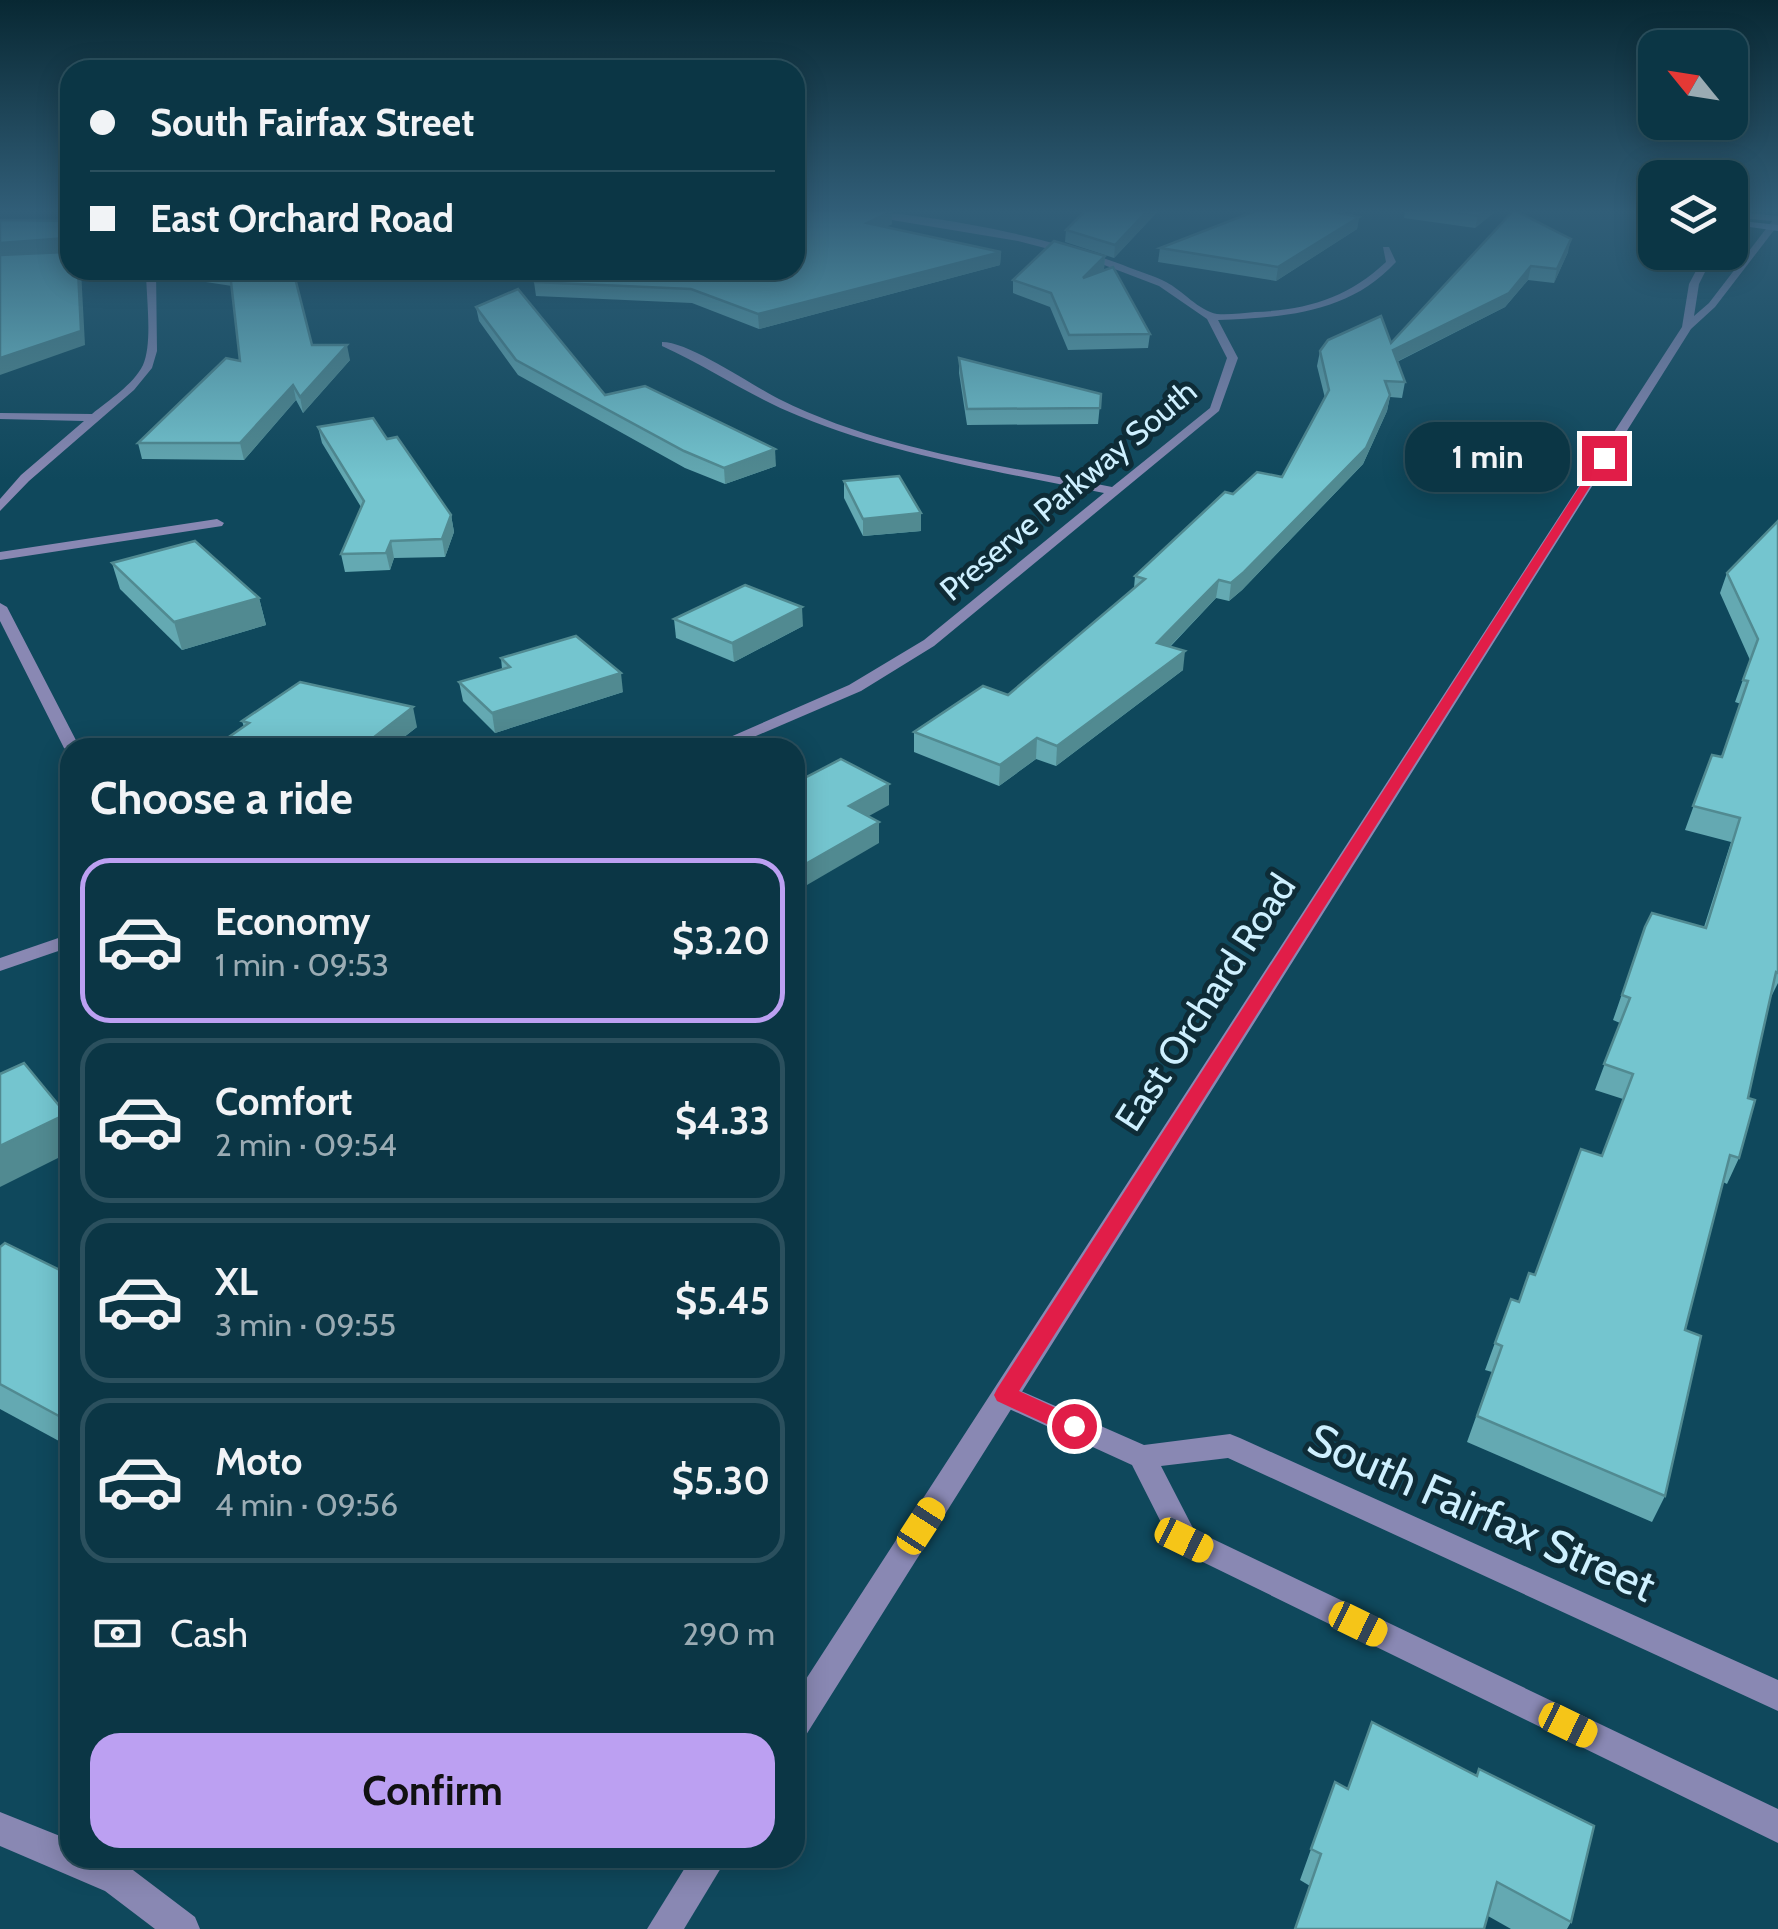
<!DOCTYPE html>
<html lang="en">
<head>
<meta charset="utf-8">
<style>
	body { margin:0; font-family:Cabin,sans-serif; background:#194150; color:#f1f3f6; height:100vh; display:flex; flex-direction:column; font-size:38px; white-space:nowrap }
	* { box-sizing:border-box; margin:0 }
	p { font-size:32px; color:#9aabb3 }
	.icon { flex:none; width:55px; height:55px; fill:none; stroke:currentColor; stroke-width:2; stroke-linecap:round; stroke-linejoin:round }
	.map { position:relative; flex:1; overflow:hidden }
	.sheet { position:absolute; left:60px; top:738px; width:745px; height:1130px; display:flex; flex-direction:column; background:#0b3645; border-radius:30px; box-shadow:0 5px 25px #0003,0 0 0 2px #2b505e }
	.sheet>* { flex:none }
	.guide { position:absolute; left:60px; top:60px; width:745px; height:220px; border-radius:30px; box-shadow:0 5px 25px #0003,0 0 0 2px #2b505e; display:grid; align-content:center; height:220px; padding:0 30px; background:#0b3645 }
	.needle { width:65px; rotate:300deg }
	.fabs { position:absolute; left:1638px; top:30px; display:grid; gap:20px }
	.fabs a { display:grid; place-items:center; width:110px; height:110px; border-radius:20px; background:#0b3645; box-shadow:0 5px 25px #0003,0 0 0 2px #2b505e; font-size:50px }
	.end { position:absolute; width:45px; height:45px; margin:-22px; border:12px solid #e11d48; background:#fff; box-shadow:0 0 0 5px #fff }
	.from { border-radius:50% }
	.bubble { position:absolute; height:70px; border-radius:30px; background:#0b3645; box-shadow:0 5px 25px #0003,0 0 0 2px #2b505e; font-size:32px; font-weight:700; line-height:70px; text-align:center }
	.car { position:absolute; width:30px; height:60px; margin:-30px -15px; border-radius:12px; box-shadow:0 0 8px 2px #0007; background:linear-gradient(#f5c518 24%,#345 0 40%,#f5c518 0 76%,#345 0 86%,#f5c518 0) }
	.guide b { display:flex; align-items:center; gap:35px; height:95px; font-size:38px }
	.guide b+b { border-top:2px solid #2b505e }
	.guide i { width:25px; height:25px; background:#f1f3f6 }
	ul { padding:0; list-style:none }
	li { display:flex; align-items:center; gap:30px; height:165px; margin:0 20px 15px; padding:0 10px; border:5px solid #2b505e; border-radius:30px }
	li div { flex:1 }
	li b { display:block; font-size:38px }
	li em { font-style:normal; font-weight:700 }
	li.active { border-color:#bca0f2 }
	li>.icon { width:90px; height:90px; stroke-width:1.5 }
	h2 { padding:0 30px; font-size:45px; line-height:120px }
	.pay { display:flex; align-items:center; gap:25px; height:110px; padding:0 30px; font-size:38px }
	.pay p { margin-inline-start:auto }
	.button { display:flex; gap:20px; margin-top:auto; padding:20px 30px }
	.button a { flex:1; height:115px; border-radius:30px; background:#bca0f2; color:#111; font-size:40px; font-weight:700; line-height:115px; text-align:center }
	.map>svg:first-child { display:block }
</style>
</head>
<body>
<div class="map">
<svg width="1778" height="1929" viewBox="0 0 1778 1929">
	<rect width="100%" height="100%" fill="#0f485c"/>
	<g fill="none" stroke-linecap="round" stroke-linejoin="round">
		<g fill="#8988b3" fill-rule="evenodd">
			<path d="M832 210C917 210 1043 235 1123 265 1137 271 1153 275 1166 282 1182 290 1199 311 1217 314 1229 315 1243 313 1255 312 1307 310 1348 298 1386 262L1383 247H1389L1396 262C1348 314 1284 317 1218 320L1238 358 1219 411 934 646 861 691 728 748H705L849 685 924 640 1104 493C1002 472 896 456 799 416 751 397 709 367 662 346V342C690 342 751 385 779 399 881 450 1000 465 1112 487L1210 408 1227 358 1207 319 1159 286 1091 260 1018 241Z"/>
			<path d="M146 270H156L157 351 152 368 134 390 29 481 0 511V499L21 475 84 421 0 419V413L92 414C109 400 133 385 143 365 153 342 146 296 146 270Z"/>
			<polygon points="217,519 224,523 222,526 0,560 0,552"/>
			<polygon points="0,603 7,607 80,748 70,748 70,752 64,748 0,621"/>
			<polygon points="70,934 70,947 0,971 0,958"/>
			<polygon points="1005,1384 1144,1445 1230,1434 1240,1438 1778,1680 1778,1711 1228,1458 1161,1466 1194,1530 1778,1809 1778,1843 1174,1548 1132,1465 996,1403 992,1395 996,1387"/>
			<polygon points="0,1812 70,1840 70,1858 109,1858 129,1867 195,1917 200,1929 155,1929 105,1891 0,1846"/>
		</g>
		<g fill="#8988b3" fill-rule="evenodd">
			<polygon points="1646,210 1655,210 1655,214 1647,212"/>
			<polygon points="1730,211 1778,216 1778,225 1715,307 1691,329 806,1735 795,1740 795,1696 1682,327 1689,284 1706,252 1715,252 1699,284 1694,316 1709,303 1772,221 1730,217"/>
			<polygon points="691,1858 727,1858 684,1929 647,1929"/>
		</g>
		<polygon fill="#b1aff2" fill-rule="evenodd" points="1733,220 1778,225 1778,231 1736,225"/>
	</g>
	<g fill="#64a9b2">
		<polygon points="795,210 920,210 916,212 889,211 892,224 885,227 1001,252 1000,265 759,329 692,303 536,296 534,282"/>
		<polygon points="1159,210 1114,258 1065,242 1066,230"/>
		<polygon points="1405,210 1497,210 1475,228 1404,218"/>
		<polygon points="1514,210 1568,252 1554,283 1528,280 1505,307 1397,362 1405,382 1402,398 1390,397 1387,411 1363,464 1242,590 1229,601 1216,598 1170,647 1183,670 1056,766 1036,759 999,786 914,752 914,732 1008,695 1134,588 1135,576 1233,494 1282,477 1325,398 1317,366 1320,351 1391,343"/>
		<polygon points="1359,217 1357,229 1276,281 1158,262 1160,248"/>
		<polygon points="1105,256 1104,269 1102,271 1150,334 1148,348 1068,350 1050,307 1013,293 1013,280"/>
		<polygon points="158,270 300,270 294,272 312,345 350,360 303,413 296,400 244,460 142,459 138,443 240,361 232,286 160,275"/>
		<polygon points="476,307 605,395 776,466 725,484 685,468 518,375 479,321"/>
		<polygon points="959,358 1101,394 1098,424 967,425 959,373"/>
		<polygon points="318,427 387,439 451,515 454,532 445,557 394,558 390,570 345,572 341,554 361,507 322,443"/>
		<polygon points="844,481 921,531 863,536 844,498"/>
		<polygon points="1778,521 1778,983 1770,999 1748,1098 1739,1158 1727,1184 1723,1182 1685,1330 1665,1496 1652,1522 1467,1442 1492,1372 1485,1370 1511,1299 1519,1302 1602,1156 1623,1099 1595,1090 1620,1023 1613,1020 1645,927 1704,927 1731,842 1685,830 1712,755 1722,757 1741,704 1735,702 1750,660 1720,593 1727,573"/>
		<polygon points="112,563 259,598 266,625 182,650 120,589"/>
		<polygon points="674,619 803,626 734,662 676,638"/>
		<polygon points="501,658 623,692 495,733 463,701 459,682 502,669"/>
		<polygon points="242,721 417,727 390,748 228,748 226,739 244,727"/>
		<polygon points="0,1247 70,1275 70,1447 0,1409"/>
		<polygon points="1479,1769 1571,1922 1567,1929 1511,1929 1488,1916 1310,1886 1300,1880 1335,1782 1348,1789 1476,1775"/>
	</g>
	<g fill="#518a91">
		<polygon points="1148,210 1159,210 1114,258 1115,245"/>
		<polygon points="1485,210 1497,210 1475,228 1478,216"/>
		<polygon points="892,211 892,224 867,236 867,223"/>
		<polygon points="1359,217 1357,229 1276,281 1278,267"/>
		<polygon points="66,238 70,251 0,257 0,243"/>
		<polygon points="1571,239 1568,252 1554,283 1557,269"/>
		<polygon points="1001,252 1000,265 759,329 758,314"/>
		<polygon points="1105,256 1104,269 1082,292 1083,278"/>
		<polygon points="1531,266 1528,280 1505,307 1390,365 1393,350"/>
		<polygon points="78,270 81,270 85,345 0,375 0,358"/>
		<polygon points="347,345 350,360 303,413 300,397"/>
		<polygon points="293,385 296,400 244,460 240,443"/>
		<polygon points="1390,395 1387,411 1363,464 1242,590 1229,601 1231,583"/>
		<polygon points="775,449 776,466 725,484 724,468"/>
		<polygon points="921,513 921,531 863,536 863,519"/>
		<polygon points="451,515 454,532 445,557 442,539"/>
		<polygon points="391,541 394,558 390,570 386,553"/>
		<polygon points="1219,580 1216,598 1155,662 1157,643"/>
		<polygon points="259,598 266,625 182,650 174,622"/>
		<polygon points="802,607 803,626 734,662 732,643"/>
		<polygon points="1185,651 1183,670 1056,766 1057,746"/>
		<polygon points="621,673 623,692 495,733 492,713"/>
		<polygon points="413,707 417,727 390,748 360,748"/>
		<polygon points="1037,738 1036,759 999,786 1000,765"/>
		<polygon points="889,784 889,805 849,827 849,806"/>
		<polygon points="879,822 879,843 795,892 795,870"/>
		<polygon points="66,1114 70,1122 70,1152 0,1187 0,1146"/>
	</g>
	<g fill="#74c5cf" stroke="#518a91" stroke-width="2.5">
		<polygon points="795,210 892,211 867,223 1001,252 758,314 691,289 534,282 562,270 795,270"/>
		<polygon points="1086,210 1148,210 1115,245 1066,230"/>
		<polygon points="1258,210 1324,210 1359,217 1278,267 1160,248"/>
		<polygon points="1440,210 1485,210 1478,216"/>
		<polygon points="1514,210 1571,239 1557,269 1531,266 1509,293 1393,350 1405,382 1385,381 1390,395 1366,448 1244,572 1231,583 1219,580 1157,643 1185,651 1057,746 1037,738 1000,765 914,732 983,686 1008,695 1145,579 1135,576 1225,492 1233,494 1257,472 1282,477 1329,390 1320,351 1328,340 1381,316 1391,343"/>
		<polygon points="0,220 70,221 70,270 78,270 81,331 0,358 0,255 66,252 70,248 66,238 0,243"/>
		<polygon points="1054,241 1105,256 1083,278 1113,267 1150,334 1069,335 1051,293 1013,280"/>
		<polygon points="211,270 293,270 312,345 347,345 300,397 293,385 240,443 138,443 226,358 240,361 230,273"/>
		<polygon points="518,289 605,395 645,386 775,449 724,468 684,451 516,360 476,307"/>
		<polygon points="959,358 1101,394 1100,408 967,409"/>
		<polygon points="373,418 387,439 397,437 451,515 442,539 391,541 386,553 341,554 364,501 318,427"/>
		<polygon points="899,476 921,513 863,519 844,481"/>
		<polygon points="1778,521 1778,973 1776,972 1748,1098 1755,1100 1739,1158 1730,1155 1685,1330 1701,1336 1665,1496 1477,1416 1502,1346 1495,1343 1511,1299 1519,1302 1529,1273 1535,1275 1581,1149 1602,1156 1633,1074 1604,1064 1630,998 1622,995 1645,927 1652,913 1706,928 1740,818 1693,806 1712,755 1722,757 1748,681 1743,680 1758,639 1727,573"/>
		<polygon points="195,541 259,598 174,622 112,563"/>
		<polygon points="745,585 802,607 732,643 674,619"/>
		<polygon points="576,636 621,673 492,713 459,682 510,667 501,658"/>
		<polygon points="300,682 413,707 360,748 312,748 304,745 301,748 260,748 226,739 249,723 242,721"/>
		<polygon points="841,759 889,784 849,806 879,822 795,870 795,783"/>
		<polygon points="24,1063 66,1114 0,1146 0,1074"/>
		<polygon points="5,1243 70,1275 70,1422 0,1384 0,1247"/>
		<polygon points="1372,1722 1477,1776 1479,1769 1594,1826 1571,1922 1497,1882 1484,1929 1295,1929 1321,1854 1311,1849 1335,1782 1348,1789"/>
	</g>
	<linearGradient id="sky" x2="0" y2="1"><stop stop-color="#082833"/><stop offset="0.44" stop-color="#315e78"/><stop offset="1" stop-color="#315e78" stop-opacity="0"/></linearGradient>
	<rect width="1778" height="480" fill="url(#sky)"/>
	<polygon fill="#e11d48" points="1600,455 1608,458 1019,1391 1082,1420 1085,1426 1082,1433 1066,1433 997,1401 994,1395 997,1389"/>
	<g text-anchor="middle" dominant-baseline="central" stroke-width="10" stroke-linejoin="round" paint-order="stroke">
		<g font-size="32" fill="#cef0ff" stroke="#0e2c37">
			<text transform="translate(1068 490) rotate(-40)">Preserve Parkway South</text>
		</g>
		<g font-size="38" fill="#cef0ff" stroke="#0e2c37">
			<text transform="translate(1205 1002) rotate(-57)">East Orchard Road</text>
		</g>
		<g font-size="45" fill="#cef0ff" stroke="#0e2c37">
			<text transform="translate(1482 1512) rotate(24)">South Fairfax Street</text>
		</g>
	</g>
</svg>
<div class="fabs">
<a><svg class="needle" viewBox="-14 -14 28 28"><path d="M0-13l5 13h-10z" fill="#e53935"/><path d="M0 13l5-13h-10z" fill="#9aabb3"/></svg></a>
<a><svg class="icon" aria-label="layers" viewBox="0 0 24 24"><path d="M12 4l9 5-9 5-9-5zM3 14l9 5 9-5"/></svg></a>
</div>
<i class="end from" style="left:1074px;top:1426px"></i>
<i class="end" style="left:1604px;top:458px"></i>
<div class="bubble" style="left:1405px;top:422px;width:165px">1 min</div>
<i class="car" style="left:921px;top:1526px;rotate:33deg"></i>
<i class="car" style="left:1184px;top:1540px;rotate:116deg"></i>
<i class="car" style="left:1358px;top:1624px;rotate:116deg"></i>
<i class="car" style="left:1568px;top:1725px;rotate:116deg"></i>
<div class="guide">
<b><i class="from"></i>South Fairfax Street</b>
<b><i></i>East Orchard Road</b>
</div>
<section class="sheet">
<h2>Choose a ride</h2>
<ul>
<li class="active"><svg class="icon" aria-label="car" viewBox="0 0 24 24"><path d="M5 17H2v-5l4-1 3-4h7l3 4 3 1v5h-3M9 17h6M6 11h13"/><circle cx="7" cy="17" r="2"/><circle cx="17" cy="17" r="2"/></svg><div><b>Economy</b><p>1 min · 09:53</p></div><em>$3.20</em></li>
<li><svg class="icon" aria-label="car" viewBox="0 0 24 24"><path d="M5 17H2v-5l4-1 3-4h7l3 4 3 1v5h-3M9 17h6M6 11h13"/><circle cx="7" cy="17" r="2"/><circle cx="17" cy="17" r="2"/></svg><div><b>Comfort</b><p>2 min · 09:54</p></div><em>$4.33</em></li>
<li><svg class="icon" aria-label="car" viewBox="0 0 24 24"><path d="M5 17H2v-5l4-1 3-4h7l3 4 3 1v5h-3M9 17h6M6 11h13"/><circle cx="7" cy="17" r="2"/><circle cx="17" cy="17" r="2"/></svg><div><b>XL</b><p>3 min · 09:55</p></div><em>$5.45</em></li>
<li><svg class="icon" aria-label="car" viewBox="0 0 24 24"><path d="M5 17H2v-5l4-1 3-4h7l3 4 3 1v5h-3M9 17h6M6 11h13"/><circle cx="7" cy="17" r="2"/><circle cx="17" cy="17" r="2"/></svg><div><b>Moto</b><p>4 min · 09:56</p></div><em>$5.30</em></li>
</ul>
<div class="pay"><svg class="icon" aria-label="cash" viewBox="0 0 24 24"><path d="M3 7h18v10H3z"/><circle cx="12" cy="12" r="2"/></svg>Cash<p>290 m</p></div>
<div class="button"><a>Confirm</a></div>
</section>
</div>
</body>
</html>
